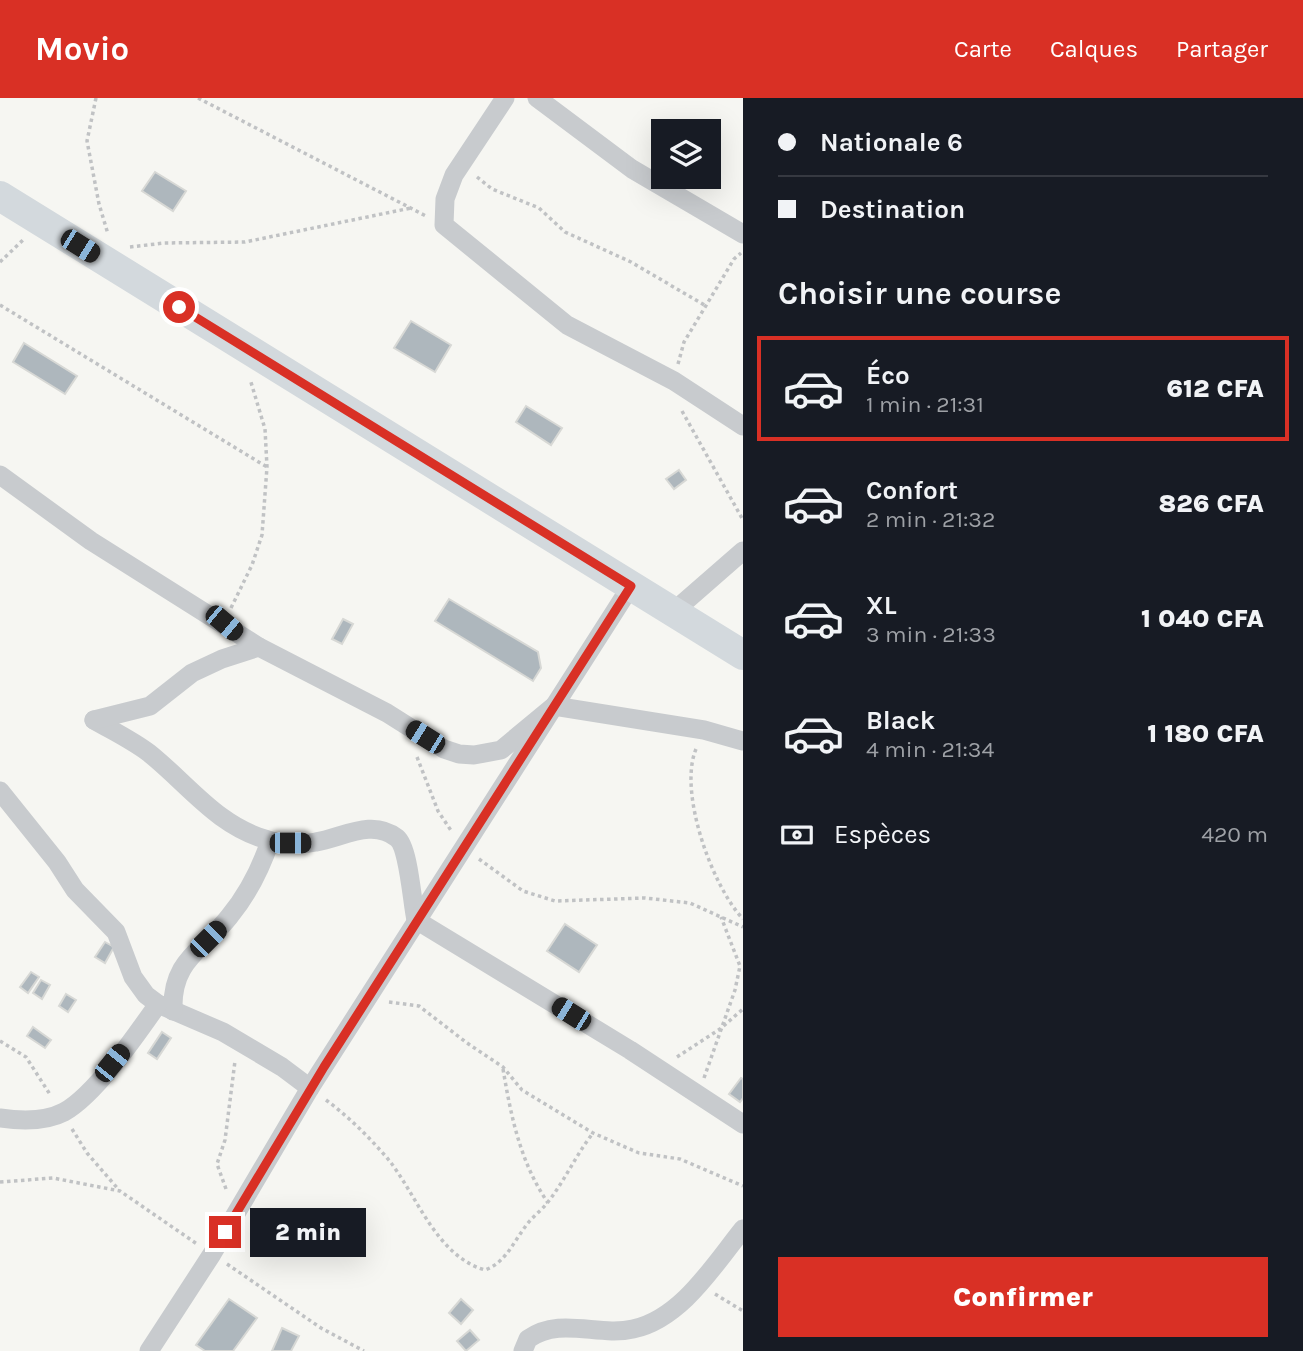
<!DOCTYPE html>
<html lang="fr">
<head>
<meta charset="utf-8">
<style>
	body { margin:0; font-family:Karla,sans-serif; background:#20242c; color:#f1f3f6; height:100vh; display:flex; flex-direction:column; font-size:26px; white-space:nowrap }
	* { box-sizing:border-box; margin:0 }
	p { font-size:23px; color:#9ea1a6 }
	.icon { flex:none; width:38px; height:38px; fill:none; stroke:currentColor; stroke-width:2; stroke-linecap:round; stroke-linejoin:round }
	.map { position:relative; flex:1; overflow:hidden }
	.panel { display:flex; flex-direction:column; background:#171b24; width:560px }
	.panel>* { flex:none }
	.hud { display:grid; align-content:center; height:154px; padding:0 35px; background:#171b24 }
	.fabs { position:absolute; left:651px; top:21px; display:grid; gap:14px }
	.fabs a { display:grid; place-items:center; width:70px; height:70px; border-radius:0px; background:#171b24; box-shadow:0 7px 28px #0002; font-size:35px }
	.end { position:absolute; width:32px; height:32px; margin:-16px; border:9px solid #d93025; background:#fff; box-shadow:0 0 0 4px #fff }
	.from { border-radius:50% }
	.bubble { position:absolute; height:49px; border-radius:0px; background:#171b24; box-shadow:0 7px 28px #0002; font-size:23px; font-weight:800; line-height:49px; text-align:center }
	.car { position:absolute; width:21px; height:42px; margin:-21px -10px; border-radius:9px; box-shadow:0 0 5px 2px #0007; background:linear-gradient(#222 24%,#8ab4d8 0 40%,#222 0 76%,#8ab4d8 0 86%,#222 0) }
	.hud b { display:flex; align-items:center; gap:24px; height:66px; font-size:26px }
	.hud b+b { border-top:2px solid #363941 }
	.hud i { width:18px; height:18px; background:#f1f3f6 }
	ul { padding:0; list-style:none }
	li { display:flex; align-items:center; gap:21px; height:105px; margin:0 14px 10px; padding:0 21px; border:4px solid transparent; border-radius:0px }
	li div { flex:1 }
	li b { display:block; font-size:26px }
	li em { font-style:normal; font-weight:800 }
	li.selected { border-color:#d93025 }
	li>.icon { width:63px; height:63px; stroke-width:1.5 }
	h2 { padding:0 35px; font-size:32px; line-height:84px }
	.pay { display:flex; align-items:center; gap:18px; height:77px; padding:0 35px; font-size:26px }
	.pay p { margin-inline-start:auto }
	.button { display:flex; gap:14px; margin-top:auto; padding:14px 35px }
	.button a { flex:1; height:80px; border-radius:0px; background:#d93025; color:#fff; font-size:28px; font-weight:800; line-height:80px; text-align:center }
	header { display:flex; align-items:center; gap:42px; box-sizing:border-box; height:98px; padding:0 35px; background:#d93025; color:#fff }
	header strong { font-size:33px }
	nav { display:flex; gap:38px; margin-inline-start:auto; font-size:24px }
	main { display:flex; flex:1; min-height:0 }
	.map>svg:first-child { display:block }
</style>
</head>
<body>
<header>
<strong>Movio</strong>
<nav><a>Carte</a><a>Calques</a><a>Partager</a></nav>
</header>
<main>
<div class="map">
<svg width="743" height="1253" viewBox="0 0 743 1253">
	<rect width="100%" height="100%" fill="#f6f6f2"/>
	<g fill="#aeb7bd" stroke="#d7d8d5" stroke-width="2">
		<polygon points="155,74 186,93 173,113 142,93"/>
		<polygon points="411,223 451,247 435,274 394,250"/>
		<polygon points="24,245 77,278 65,296 13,264"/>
		<polygon points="526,308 562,330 551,347 516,324"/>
		<polygon points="679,372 686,382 674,391 666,381"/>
		<polygon points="449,501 538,554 541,570 533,583 435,523"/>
		<polygon points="343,521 353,526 342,546 332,541"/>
		<polygon points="565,826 597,847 579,874 547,853"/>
		<polygon points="105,844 114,849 105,865 95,859"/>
		<polygon points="31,874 39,879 28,895 20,889"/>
		<polygon points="41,882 50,887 42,901 33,895"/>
		<polygon points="66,896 76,902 68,914 59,908"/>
		<polygon points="33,929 51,942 45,950 27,938"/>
		<polygon points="162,934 171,940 157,961 148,955"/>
		<polygon points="741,980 743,981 743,1000 740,1004 729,996"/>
		<polygon points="229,1201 257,1220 233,1253 205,1253 196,1247"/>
		<polygon points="461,1201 473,1212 461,1226 449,1215"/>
		<polygon points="282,1230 299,1238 291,1253 272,1253"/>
		<polygon points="470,1232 479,1242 466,1253 457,1243"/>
	</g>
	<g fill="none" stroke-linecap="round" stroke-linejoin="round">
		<g stroke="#c0c2c4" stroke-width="3.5" stroke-dasharray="3.5 3.5" stroke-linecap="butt">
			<polyline points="96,0 87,43 99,106 108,136"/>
			<polyline points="198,0 426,118"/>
			<polyline points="477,79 492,91 539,110 565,134 631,164 706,208"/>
			<polyline points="130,149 164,145 245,144 411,110"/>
			<polyline points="0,164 24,141"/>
			<polyline points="0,207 267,369"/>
			<polyline points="678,266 684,244 734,161 741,155"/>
			<polyline points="682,313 743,422"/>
			<polyline points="231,510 252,467 262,437 267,369 265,331 250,281"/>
			<path d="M696 651C678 694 712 788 743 821"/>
			<polyline points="417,659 438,713 452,734"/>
			<polyline points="479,761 523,793 555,803 645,800 690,805 743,829"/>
			<polyline points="389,904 419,908 467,945 503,969 522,992 593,1035 639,1055 680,1061 743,1088"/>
			<polyline points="0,943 26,959 51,998"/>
			<polyline points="677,959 720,931 743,911"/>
			<path d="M503 971C511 1018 520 1064 548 1105"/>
			<polyline points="704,980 735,892 740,868 721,819"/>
			<path d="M326 1002C349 1019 369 1039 388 1061 417 1097 436 1158 485 1172 505 1165 513 1145 525 1129 531 1120 541 1113 548 1104 565 1082 576 1057 593 1035"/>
			<polyline points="72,1031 87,1055 119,1092"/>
			<polyline points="0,1084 53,1080 120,1093 197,1146"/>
			<polyline points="226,1091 217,1066 225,1042 235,963"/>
			<polyline points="227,1166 321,1230 364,1253"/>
			<polyline points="715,1196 743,1213"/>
		</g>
		<g stroke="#c8cbce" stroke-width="19">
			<polyline points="505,0 454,77 445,101 444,127 567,227 674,283 743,328"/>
			<polyline points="537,0 632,71 743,136"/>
			<polyline points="0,377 91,443 259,549"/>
			<polyline points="673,514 743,453"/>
			<path d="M94 622C111 632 132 642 149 655 188 686 217 728 268 742 281 746 302 747 316 744 342 740 372 720 397 740 409 750 412 805 416 822L630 952 743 1026"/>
			<polyline points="94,622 150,608 192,575 222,561 259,549 387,615 444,651 459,656 474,657 501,652 554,608 704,632 743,643"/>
			<polyline points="0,693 57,764 75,792 116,834 133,879 146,897 158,906 223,934 282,969 310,990"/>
			<path d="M173 913C171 862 202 853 229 819 247 797 261 770 270 743"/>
			<path d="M0 1020C21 1023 45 1024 64 1014 95 997 137 936 158 906"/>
			<polyline points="149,1253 212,1156 310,990 631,488"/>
			<path d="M523 1253 528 1241C560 1218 598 1239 633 1231 681 1221 714 1167 743 1131"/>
		</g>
		<polyline stroke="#d3d9dd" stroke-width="30" points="0,98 743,557"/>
	</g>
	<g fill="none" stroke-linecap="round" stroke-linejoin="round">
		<polyline stroke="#d93025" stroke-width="9" points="179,209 631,488 324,969 225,1134"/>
	</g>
</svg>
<div class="fabs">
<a><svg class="icon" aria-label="layers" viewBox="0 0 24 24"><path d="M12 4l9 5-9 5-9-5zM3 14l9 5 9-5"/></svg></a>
</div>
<i class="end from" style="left:179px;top:209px"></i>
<i class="end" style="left:225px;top:1134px"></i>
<div class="bubble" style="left:250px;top:1110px;width:116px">2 min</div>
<i class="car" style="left:80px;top:148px;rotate:122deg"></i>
<i class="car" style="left:224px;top:525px;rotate:130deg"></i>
<i class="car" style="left:425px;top:639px;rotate:302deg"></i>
<i class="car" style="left:290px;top:745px;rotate:90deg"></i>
<i class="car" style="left:208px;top:841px;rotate:45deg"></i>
<i class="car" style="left:571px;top:916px;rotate:302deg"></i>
<i class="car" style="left:112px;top:965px;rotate:39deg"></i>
</div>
<section class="panel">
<div class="hud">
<b><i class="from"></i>Nationale 6</b>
<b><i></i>Destination</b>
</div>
<h2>Choisir une course</h2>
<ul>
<li class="selected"><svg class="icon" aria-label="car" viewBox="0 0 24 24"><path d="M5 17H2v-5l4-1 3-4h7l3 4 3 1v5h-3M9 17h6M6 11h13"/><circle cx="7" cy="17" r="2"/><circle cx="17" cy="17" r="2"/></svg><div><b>Éco</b><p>1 min · 21:31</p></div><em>612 CFA</em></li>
<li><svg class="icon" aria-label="car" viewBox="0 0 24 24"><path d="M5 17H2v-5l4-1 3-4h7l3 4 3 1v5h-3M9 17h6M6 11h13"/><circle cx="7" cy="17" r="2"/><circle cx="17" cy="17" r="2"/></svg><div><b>Confort</b><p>2 min · 21:32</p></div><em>826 CFA</em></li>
<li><svg class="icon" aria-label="car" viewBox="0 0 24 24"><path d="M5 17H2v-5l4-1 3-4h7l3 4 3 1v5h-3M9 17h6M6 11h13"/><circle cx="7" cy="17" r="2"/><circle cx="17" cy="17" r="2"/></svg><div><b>XL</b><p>3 min · 21:33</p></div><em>1 040 CFA</em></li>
<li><svg class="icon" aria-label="car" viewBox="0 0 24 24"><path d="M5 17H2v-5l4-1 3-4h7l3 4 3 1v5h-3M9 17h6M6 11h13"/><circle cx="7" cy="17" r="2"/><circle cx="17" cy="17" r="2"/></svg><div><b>Black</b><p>4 min · 21:34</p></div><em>1 180 CFA</em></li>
</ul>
<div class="pay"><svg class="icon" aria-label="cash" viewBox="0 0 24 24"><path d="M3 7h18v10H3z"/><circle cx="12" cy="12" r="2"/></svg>Espèces<p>420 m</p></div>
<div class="button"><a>Confirmer</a></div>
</section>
</main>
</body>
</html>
